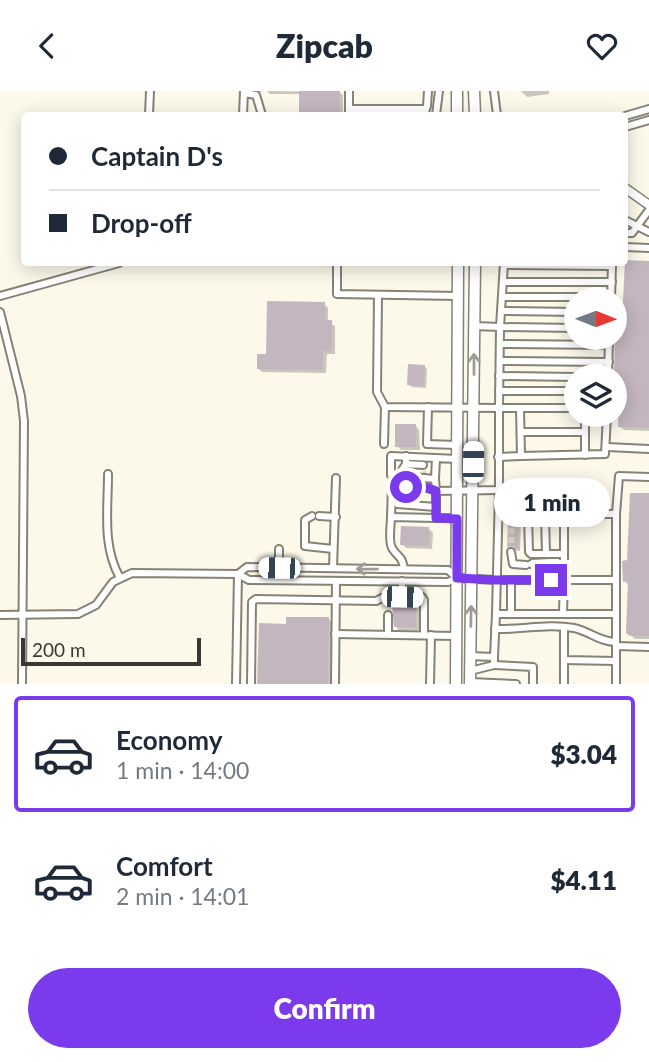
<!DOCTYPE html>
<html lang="en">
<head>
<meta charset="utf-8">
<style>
	body { margin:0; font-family:Lato,sans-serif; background:#f6f6f7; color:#1f2937; height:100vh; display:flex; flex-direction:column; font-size:26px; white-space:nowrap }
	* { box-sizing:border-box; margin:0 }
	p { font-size:23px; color:#747a83 }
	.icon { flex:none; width:38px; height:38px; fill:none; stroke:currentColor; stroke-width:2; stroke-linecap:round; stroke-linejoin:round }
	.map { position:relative; height:593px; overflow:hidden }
	.sheet { display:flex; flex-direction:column; background:#fff; flex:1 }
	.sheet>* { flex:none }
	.top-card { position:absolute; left:21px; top:21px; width:607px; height:154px; border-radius:7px; box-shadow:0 4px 18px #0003; display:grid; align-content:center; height:154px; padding:0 28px; background:#fff }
	.needle { width:46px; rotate:91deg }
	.fabs { position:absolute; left:564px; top:196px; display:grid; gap:14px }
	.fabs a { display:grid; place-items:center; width:63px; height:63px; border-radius:50%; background:#fff; box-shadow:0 4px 18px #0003; font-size:35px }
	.scale { position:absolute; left:21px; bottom:18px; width:180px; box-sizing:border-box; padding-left:7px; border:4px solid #393832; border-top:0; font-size:19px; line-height:24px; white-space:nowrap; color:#393832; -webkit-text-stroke:5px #fcf8ea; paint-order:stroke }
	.end { position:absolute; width:32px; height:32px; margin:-16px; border:9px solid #7c3aed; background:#fff; box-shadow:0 0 0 4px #fff }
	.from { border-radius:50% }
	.bubble { position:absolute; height:49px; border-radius:24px; background:#fff; box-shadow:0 4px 18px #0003; font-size:23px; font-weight:800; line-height:49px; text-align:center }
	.car { position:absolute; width:21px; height:42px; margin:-21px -10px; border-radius:9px; box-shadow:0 0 5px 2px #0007; background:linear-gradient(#fff 24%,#345 0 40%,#fff 0 76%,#345 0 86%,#fff 0) }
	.top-card b { display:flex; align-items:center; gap:24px; height:66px; font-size:26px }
	.top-card b+b { border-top:2px solid #e0e1e3 }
	.top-card i { width:18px; height:18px; background:#1f2937 }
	ul { padding:12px 0 0; list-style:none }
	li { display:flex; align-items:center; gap:21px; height:116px; margin:0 14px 10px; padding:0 14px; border:4px solid transparent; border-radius:7px }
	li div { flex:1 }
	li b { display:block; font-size:26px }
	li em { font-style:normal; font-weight:800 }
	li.current { border-color:#7c3aed }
	li>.icon { width:63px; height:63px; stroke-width:1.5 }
	.cta { display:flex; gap:14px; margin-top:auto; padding:14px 28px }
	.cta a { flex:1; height:80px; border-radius:42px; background:#7c3aed; color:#fff; font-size:28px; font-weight:800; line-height:80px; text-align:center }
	header { display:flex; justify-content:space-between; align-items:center; height:91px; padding:0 28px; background:#fff; font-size:32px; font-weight:800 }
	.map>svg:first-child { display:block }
</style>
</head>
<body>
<header><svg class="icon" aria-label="back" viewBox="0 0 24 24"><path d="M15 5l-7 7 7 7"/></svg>Zipcab<svg class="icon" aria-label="heart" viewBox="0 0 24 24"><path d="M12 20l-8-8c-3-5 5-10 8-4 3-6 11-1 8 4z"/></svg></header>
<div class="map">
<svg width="649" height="593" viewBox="0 0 649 593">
	<rect width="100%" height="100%" fill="#fcf8ea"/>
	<g fill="#0003">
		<polygon points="267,0 339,1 343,4 343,24 301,24 301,3 270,3"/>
		<polygon points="521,0 549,0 549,3 527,6"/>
		<polygon points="649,172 649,340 624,339 620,336 619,297 615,293 624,232"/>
		<polygon points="324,213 328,217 328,231 335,235 335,263 327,263 326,282 262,281 258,277 268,265"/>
		<polygon points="424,275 427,278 426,297 412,296 409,294"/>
		<polygon points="416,335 419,339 420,359 401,359 397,355"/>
		<polygon points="649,404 649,548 635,548 628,541 628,494 625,490"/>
		<polygon points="519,431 521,433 520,460 509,457 512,434"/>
		<polygon points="429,438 433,442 432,458 406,457 402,453"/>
		<polygon points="416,515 419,519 419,539 399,539 395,535"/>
		<polygon points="329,528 332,532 331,593 259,593 260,534 287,535"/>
	</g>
	<g fill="#c4b6be">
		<rect x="299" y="0" width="41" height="24"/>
		<polygon points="625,169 649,170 649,337 618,336 619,294 614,294 614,285 615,230 622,230"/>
		<polygon points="267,210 325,211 325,229 332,229 332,260 323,260 323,279 257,278 257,263 266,263"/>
		<polygon points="408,273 425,274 424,295 407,294"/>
		<rect x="395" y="333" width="21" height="23"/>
		<polygon points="407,402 419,402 419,409 404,408 404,403"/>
		<polygon points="630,402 649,402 649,545 630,545 626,542 628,490 623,491 622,470 627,469"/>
		<polygon points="517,428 519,428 518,460 512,456 507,457 508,430 512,432"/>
		<polygon points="401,435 429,436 429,455 400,454"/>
		<polygon points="392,513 416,514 416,536 394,536"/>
		<polygon points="286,526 329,526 328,593 257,593 259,532 286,533"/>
	</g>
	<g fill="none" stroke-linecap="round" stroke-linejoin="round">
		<g stroke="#d5d2c5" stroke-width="6" stroke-dasharray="6 3" stroke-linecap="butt">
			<polyline points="423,383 426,383"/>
			<polyline points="511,461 512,426"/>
		</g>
		<defs>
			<g id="minor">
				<polyline points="494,0 497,24"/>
				<polyline points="244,2 256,4 262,24"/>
				<polyline points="349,18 426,18"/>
				<polyline points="149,24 150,0"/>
				<polyline points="243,24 244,0"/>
				<polyline points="349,24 349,0"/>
				<polyline points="423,24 427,15 428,0"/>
				<polyline points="436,24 439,0"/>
				<polyline points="625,25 649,18"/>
				<polyline points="625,36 649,29"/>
				<polyline points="625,129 649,141"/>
				<polyline points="625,142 632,142 649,119"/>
				<polyline points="625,156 649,157"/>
				<polyline points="337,172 337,203 458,205"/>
				<polyline points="504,172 500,236 576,237"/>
				<polyline points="504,174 612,175"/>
				<polyline points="503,191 612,191"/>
				<polyline points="378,204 377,301 385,316 499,317 500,236 474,235"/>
				<polyline points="0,205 119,172"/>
				<polyline points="502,206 611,206"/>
				<polyline points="611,208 612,173"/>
				<polyline points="501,220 576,221"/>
				<polyline points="0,221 21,305 24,330 22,593"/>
				<polyline points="500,253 609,254"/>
				<polyline points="500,270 609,271"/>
				<polyline points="499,285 576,286"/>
				<polyline points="608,285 609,247"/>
				<polyline points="499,300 576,300"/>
				<polyline points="428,316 427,353 457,354"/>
				<polyline points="520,317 521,365 605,363 607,324"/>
				<polyline points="521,341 585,341 585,364"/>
				<polyline points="585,341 585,324"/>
				<polyline points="384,353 385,316"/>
				<polyline points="607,356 649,358"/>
				<polyline points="406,365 406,373 402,379 403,382 411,382"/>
				<polyline points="498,366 521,365"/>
				<polyline points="436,367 435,388 391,384 391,365 457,368"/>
				<polyline points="406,373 423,374"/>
				<path d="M108 383C108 419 102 455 120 487"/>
				<polyline points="404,397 396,401 397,413 436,416"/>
				<polyline points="499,399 496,523 616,523 616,423"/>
				<polyline points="528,424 529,461 531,463 564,463"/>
				<polyline points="312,425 305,429 305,455 333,458"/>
				<polyline points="319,425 336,426"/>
				<polyline points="391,426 392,395 428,397 436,400 435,388"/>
				<polyline points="512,426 514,421 523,420 528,424 536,420 545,424 546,463"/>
				<polyline points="457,427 436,427 436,400 499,399 499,317 576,317"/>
				<polyline points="511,461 513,473 526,474"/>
				<polyline points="531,473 549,474 551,489"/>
				<polyline points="279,477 279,458"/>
				<polyline points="333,477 336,387"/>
				<path d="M404 478C402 464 398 467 392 457 388 450 391 434 391 426L436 427"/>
				<polyline points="238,483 249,489 448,491 457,487 496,489 564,489 564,423 616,423 619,385 649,386"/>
				<polyline points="238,483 247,476 448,479 457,487"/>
				<polyline points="402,490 402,506 422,506 424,509 424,544"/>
				<polyline points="563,522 564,489 616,489"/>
				<polyline points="511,523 511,489"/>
				<polyline points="0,524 78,523 96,514 113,491 132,482 238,483"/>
				<polyline points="564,536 564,569 615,570"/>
				<path d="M495 538C522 539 547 532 574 537 589 540 600 551 616 551"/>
				<polyline points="335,543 456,545"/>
				<polyline points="388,543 388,524"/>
				<polyline points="616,555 649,556"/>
				<polyline points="470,565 494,566 496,523"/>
				<polyline points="494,566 494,574 533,576 533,593"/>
				<polyline points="470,580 494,574"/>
				<polyline points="470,591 516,593"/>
				<polyline points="236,593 238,483"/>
				<polyline points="251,593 252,511 256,508 376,510 386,505 402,506"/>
				<polyline points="335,593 336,490"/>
				<polyline points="430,593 431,544"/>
				<polyline points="564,593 564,569"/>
				<polyline points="616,593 616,523"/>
			</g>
			<polyline id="major" points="625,97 649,114"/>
			<g id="highway">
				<polyline points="474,0 475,24"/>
				<polyline points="457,24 457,0"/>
				<polyline points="456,593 458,172"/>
				<polyline points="470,593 475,172"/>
			</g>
		</defs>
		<use href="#minor" stroke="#868276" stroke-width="10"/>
		<use href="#major" stroke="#868276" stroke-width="11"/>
		<use href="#highway" stroke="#868276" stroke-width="13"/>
		<use href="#minor" stroke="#fff" stroke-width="6"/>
		<use href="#major" stroke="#fff" stroke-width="8"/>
		<use href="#highway" stroke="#fff" stroke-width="10"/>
	</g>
	<defs><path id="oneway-shaft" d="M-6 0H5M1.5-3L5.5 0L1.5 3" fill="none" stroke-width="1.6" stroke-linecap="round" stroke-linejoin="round" transform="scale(1.75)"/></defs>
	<g stroke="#9c9c98">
		<use href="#oneway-shaft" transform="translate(474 273) rotate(-90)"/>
		<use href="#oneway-shaft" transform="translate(367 478) rotate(-179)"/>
		<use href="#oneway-shaft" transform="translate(471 525) rotate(-89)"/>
	</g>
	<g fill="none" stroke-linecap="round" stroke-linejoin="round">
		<polyline stroke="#7c3aed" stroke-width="9" points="406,396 428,397 436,400 436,427 457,428 457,487 496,489 551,489"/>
	</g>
</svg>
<div class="fabs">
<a><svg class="needle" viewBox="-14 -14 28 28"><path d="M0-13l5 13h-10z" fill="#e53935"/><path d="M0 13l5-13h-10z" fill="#747a83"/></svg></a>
<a><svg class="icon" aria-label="layers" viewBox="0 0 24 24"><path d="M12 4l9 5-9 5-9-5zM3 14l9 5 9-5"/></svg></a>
</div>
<div class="scale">200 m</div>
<i class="end from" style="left:406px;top:396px"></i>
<i class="end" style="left:551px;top:489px"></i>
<div class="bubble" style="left:494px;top:387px;width:116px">1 min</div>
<i class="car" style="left:473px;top:371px;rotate:1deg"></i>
<i class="car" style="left:279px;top:477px;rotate:271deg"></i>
<i class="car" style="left:402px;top:506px;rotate:91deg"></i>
<div class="top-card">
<b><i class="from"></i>Captain D's</b>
<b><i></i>Drop-off</b>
</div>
</div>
<section class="sheet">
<ul>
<li class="current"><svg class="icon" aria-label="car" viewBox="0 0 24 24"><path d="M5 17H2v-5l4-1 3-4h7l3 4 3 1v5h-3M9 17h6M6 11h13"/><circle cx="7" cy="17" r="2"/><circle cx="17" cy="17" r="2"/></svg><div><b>Economy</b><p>1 min · 14:00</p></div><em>$3.04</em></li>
<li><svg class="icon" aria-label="car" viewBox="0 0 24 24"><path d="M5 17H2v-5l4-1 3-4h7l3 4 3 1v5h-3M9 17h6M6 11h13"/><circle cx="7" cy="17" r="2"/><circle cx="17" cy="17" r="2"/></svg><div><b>Comfort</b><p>2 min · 14:01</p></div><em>$4.11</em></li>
</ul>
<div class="cta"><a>Confirm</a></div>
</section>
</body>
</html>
